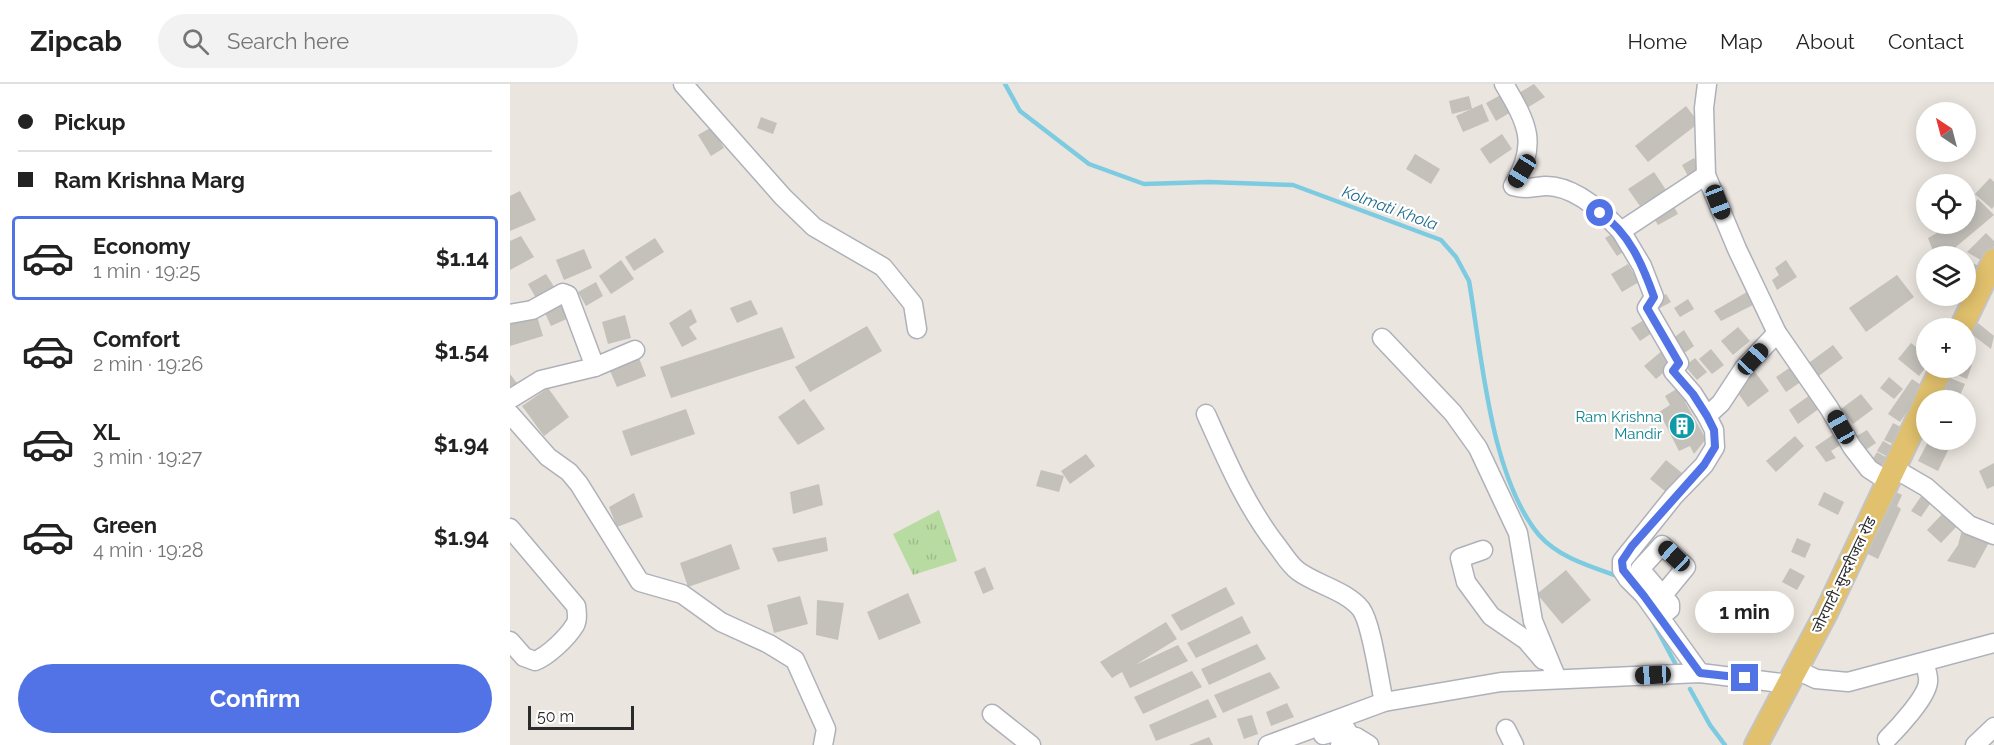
<!DOCTYPE html>
<html lang="en">
<head>
<meta charset="utf-8">
<style>
	body { margin:0; font-family:Raleway,"Noto Sans Devanagari",sans-serif; background:#f2f2f2; color:#222; height:100vh; display:flex; flex-direction:column; font-size:22px; white-space:nowrap }
	* { box-sizing:border-box; margin:0 }
	p { font-size:20px; color:#767676 }
	.icon { flex:none; width:33px; height:33px; fill:none; stroke:currentColor; stroke-width:2; stroke-linecap:round; stroke-linejoin:round }
	.map { position:relative; flex:1; overflow:hidden }
	.drawer { display:flex; flex-direction:column; background:#fff; width:510px }
	.drawer>* { flex:none }
	.top-card { display:grid; align-content:center; height:132px; padding:0 18px; background:#fff }
	.needle { width:39px; rotate:324deg }
	.tools { position:absolute; left:1406px; top:18px; display:grid; gap:12px }
	.tools a { display:grid; place-items:center; width:60px; height:60px; border-radius:50%; background:#fff; box-shadow:0 3px 15px #0003; font-size:30px }
	.scale { position:absolute; left:18px; bottom:15px; width:106px; box-sizing:border-box; padding-left:6px; border:3px solid #2b2b2b; border-top:0; font-size:16px; line-height:21px; white-space:nowrap; color:#2b2b2b; -webkit-text-stroke:4px #fff; paint-order:stroke }
	.end { position:absolute; width:27px; height:27px; margin:-14px; border:8px solid #5173e6; background:#fff; box-shadow:0 0 0 3px #fff }
	.from { border-radius:50% }
	.bubble { position:absolute; height:42px; border-radius:21px; background:#fff; box-shadow:0 3px 15px #0003; font-size:20px; font-weight:700; line-height:42px; text-align:center }
	.car { position:absolute; width:18px; height:36px; margin:-18px -9px; border-radius:8px; box-shadow:0 0 4px 2px #0007; background:linear-gradient(#222 24%,#8ab4d8 0 40%,#222 0 76%,#8ab4d8 0 86%,#222 0) }
	.top-card b { display:flex; align-items:center; gap:21px; height:57px; font-size:22px }
	.top-card b+b { border-top:2px solid #e0e0e0 }
	.top-card i { width:15px; height:15px; background:#222 }
	ul { padding:0; list-style:none }
	li { display:flex; align-items:center; gap:18px; height:84px; margin:0 12px 9px; padding:0 6px; border:3px solid transparent; border-radius:6px }
	li div { flex:1 }
	li b { display:block; font-size:22px }
	li em { font-style:normal; font-weight:700 }
	li.active { border-color:#5173e6 }
	li>.icon { width:54px; height:54px; stroke-width:1.5 }
	.primary-button { display:flex; gap:12px; margin-top:auto; padding:12px 18px }
	.primary-button a { flex:1; height:69px; border-radius:36px; background:#5173e6; color:#fff; font-size:24px; font-weight:700; line-height:69px; text-align:center }
	header { display:flex; align-items:center; gap:36px; box-sizing:border-box; height:84px; padding:0 30px; background:#fff; border-bottom:2px solid #e0e0e0 }
	header strong { font-size:28px }
	nav { display:flex; gap:33px; margin-inline-start:auto; font-size:21px }
	.search { width:420px; height:54px; background:#f2f2f2; display:flex; align-items:center; gap:15px; box-sizing:border-box; padding:0 21px; border-radius:33px; color:#767676; font-size:22px }
	main { display:flex; flex:1; min-height:0 }
	.map>svg:first-child { display:block }
</style>
</head>
<body>
<header>
<strong>Zipcab</strong>
<div class="search"><svg class="icon" aria-label="search" viewBox="0 0 24 24"><circle cx="10" cy="10" r="6"/><path d="M15 15l6 6"/></svg>Search here</div>
<nav><a>Home</a><a>Map</a><a>About</a><a>Contact</a></nav>
</header>
<main>
<section class="drawer">
<div class="top-card">
<b><i class="from"></i>Pickup</b>
<b><i></i>Ram Krishna Marg</b>
</div>
<ul>
<li class="active"><svg class="icon" aria-label="car" viewBox="0 0 24 24"><path d="M5 17H2v-5l4-1 3-4h7l3 4 3 1v5h-3M9 17h6M6 11h13"/><circle cx="7" cy="17" r="2"/><circle cx="17" cy="17" r="2"/></svg><div><b>Economy</b><p>1 min · 19:25</p></div><em>$1.14</em></li>
<li><svg class="icon" aria-label="car" viewBox="0 0 24 24"><path d="M5 17H2v-5l4-1 3-4h7l3 4 3 1v5h-3M9 17h6M6 11h13"/><circle cx="7" cy="17" r="2"/><circle cx="17" cy="17" r="2"/></svg><div><b>Comfort</b><p>2 min · 19:26</p></div><em>$1.54</em></li>
<li><svg class="icon" aria-label="car" viewBox="0 0 24 24"><path d="M5 17H2v-5l4-1 3-4h7l3 4 3 1v5h-3M9 17h6M6 11h13"/><circle cx="7" cy="17" r="2"/><circle cx="17" cy="17" r="2"/></svg><div><b>XL</b><p>3 min · 19:27</p></div><em>$1.94</em></li>
<li><svg class="icon" aria-label="car" viewBox="0 0 24 24"><path d="M5 17H2v-5l4-1 3-4h7l3 4 3 1v5h-3M9 17h6M6 11h13"/><circle cx="7" cy="17" r="2"/><circle cx="17" cy="17" r="2"/></svg><div><b>Green</b><p>4 min · 19:28</p></div><em>$1.94</em></li>
</ul>
<div class="primary-button"><a>Confirm</a></div>
</section>
<div class="map">
<svg width="1484" height="661" viewBox="0 0 1484 661">
	<defs>
		<pattern id="park-tufts" width="24" height="20" patternUnits="userSpaceOnUse" patternTransform="scale(1.5)"><rect width="24" height="20" fill="#b7dba1"/><path d="M3 7l-1-3M5 7V3M7 7l1-3M15 17l-1-3M17 17v-4M19 17l1-3" fill="none" stroke="#9ebc8b"/></pattern>
	</defs>
	<rect width="100%" height="100%" fill="#ebe5df"/>
	<polygon fill="url(#park-tufts)" points="429,426 447,477 403,491 383,450"/>
	<g fill="none" stroke-linecap="round" stroke-linejoin="round">
		<g stroke="#7dcbe1" stroke-width="4.5">
			<path d="M495 0 510 27 579 80 634 100 699 98 783 101 931 156 946 173 959 197C972 272 980 392 1029 451 1049 474 1082 483 1110 493"/>
			<polyline points="1142,536 1165,579"/>
			<polyline points="1180,605 1200,641 1215,661"/>
		</g>
	</g>
	<g fill="#c4c0ba">
		<polygon points="1024,0 1035,13 1012,27 1004,12"/>
		<polygon points="996,8 1006,25 986,37 976,19"/>
		<polygon points="959,12 962,25 942,30 939,17"/>
		<polygon points="972,20 979,37 953,48 946,32"/>
		<polygon points="1176,22 1189,39 1138,78 1125,62"/>
		<polygon points="251,33 267,39 263,50 247,44"/>
		<polygon points="202,43 214,64 201,72 188,51"/>
		<polygon points="992,50 1002,65 980,80 970,65"/>
		<polygon points="905,70 930,85 921,100 896,85"/>
		<polygon points="1184,74 1192,86 1179,94 1172,81"/>
		<polygon points="1144,88 1156,106 1130,122 1118,105"/>
		<polygon points="1480,94 1484,98 1484,122 1482,125 1465,110"/>
		<polygon points="10,107 26,136 0,147 0,112"/>
		<polygon points="1468,115 1484,131 1435,172 1425,172 1418,154 1443,140 1455,140 1455,129"/>
		<polygon points="1162,119 1168,130 1148,141 1142,131"/>
		<polygon points="1107,147 1119,164 1107,172 1095,154"/>
		<polygon points="1476,149 1484,157 1484,162 1474,178 1457,168"/>
		<polygon points="11,152 24,173 0,186 0,157"/>
		<polygon points="145,154 154,168 124,187 115,173"/>
		<polygon points="74,165 82,184 54,196 46,176"/>
		<polygon points="111,176 124,195 101,210 89,192"/>
		<polygon points="1276,176 1287,193 1267,206 1262,196 1269,191 1265,184"/>
		<polygon points="1455,176 1469,182 1460,204 1455,202"/>
		<polygon points="1118,180 1129,198 1112,208 1101,190"/>
		<polygon points="36,190 46,206 27,216 18,200"/>
		<polygon points="1387,191 1404,213 1356,248 1339,224"/>
		<polygon points="86,198 93,212 76,222 68,208"/>
		<polygon points="1237,208 1245,220 1211,237 1204,227"/>
		<polygon points="1156,210 1161,218 1148,225 1144,217"/>
		<polygon points="1178,215 1184,225 1170,233 1164,224"/>
		<polygon points="241,216 248,230 227,239 220,224"/>
		<polygon points="51,220 59,234 41,242 35,229"/>
		<polygon points="181,225 187,238 179,243 187,255 172,263 159,239"/>
		<polygon points="26,229 33,252 0,262 0,237"/>
		<polygon points="115,231 121,254 98,260 92,238"/>
		<polygon points="1137,234 1145,247 1130,257 1121,244"/>
		<polygon points="1437,234 1445,239 1442,244 1431,244"/>
		<polygon points="1468,239 1484,252 1481,265 1460,249"/>
		<polygon points="357,242 372,267 300,308 285,283"/>
		<polygon points="272,243 285,274 161,314 150,283"/>
		<polygon points="1228,243 1240,257 1223,271 1211,257"/>
		<polygon points="1174,246 1184,262 1169,273 1158,258"/>
		<polygon points="1401,259 1416,271 1416,283 1409,292 1388,275"/>
		<polygon points="1323,261 1333,274 1306,294 1296,281"/>
		<polygon points="1154,265 1165,279 1146,295 1134,282"/>
		<polygon points="1201,265 1214,281 1202,290 1189,275"/>
		<polygon points="127,269 136,292 107,303 98,282"/>
		<polygon points="1185,274 1197,288 1187,296 1175,282"/>
		<polygon points="1455,278 1462,281 1457,295 1445,290 1447,284 1455,284"/>
		<polygon points="1285,280 1295,295 1276,308 1266,293"/>
		<polygon points="1245,288 1259,307 1238,323 1225,305"/>
		<polygon points="0,290 10,303 0,311"/>
		<polygon points="1379,293 1393,305 1384,315 1370,304"/>
		<polygon points="1440,294 1455,300 1448,316 1434,310"/>
		<polygon points="1402,295 1414,303 1390,338 1378,330"/>
		<polygon points="1170,303 1178,312 1175,318 1196,355 1184,370 1180,362 1169,367 1149,328 1160,321 1155,312"/>
		<polygon points="38,304 59,333 34,352 12,322"/>
		<polygon points="1351,310 1363,325 1343,340 1331,325"/>
		<polygon points="1300,311 1310,324 1288,340 1279,326"/>
		<polygon points="294,315 315,345 288,361 268,333"/>
		<polygon points="176,325 185,350 121,372 112,347"/>
		<polygon points="1383,339 1393,344 1383,360 1374,356"/>
		<polygon points="1357,346 1366,359 1354,367 1345,353"/>
		<polygon points="1324,350 1332,360 1321,367 1326,374 1316,378 1305,363"/>
		<polygon points="1285,352 1294,362 1266,388 1256,377"/>
		<polygon points="1419,356 1443,356 1428,387 1408,377"/>
		<polygon points="1373,357 1384,363 1378,373 1367,367"/>
		<polygon points="1367,368 1379,375 1371,389 1359,381"/>
		<polygon points="576,370 585,382 560,400 551,387"/>
		<polygon points="1156,376 1172,389 1156,408 1140,395"/>
		<polygon points="1484,379 1484,402 1477,405 1469,387"/>
		<polygon points="531,386 554,392 549,408 526,402"/>
		<polygon points="309,400 313,421 283,430 280,408"/>
		<polygon points="1384,407 1392,411 1387,422 1391,425 1368,475 1356,469"/>
		<polygon points="1314,408 1334,418 1328,431 1308,421"/>
		<polygon points="124,409 133,433 107,443 99,423"/>
		<polygon points="1412,411 1422,417 1411,433 1401,427"/>
		<polygon points="1435,427 1449,440 1431,459 1417,446"/>
		<polygon points="1452,446 1481,455 1465,484 1437,477 1448,461"/>
		<polygon points="316,453 318,467 268,478 262,464"/>
		<polygon points="1287,454 1301,460 1295,474 1281,468"/>
		<polygon points="221,460 230,485 178,503 170,479"/>
		<polygon points="475,483 484,505 473,510 464,488"/>
		<polygon points="1280,484 1295,492 1287,506 1272,498"/>
		<polygon points="1056,486 1081,516 1052,540 1027,510"/>
		<polygon points="716,503 725,520 671,547 661,531"/>
		<polygon points="398,509 411,539 369,556 357,528"/>
		<polygon points="290,512 298,540 264,549 257,521"/>
		<polygon points="307,516 334,519 328,556 306,551"/>
		<polygon points="732,532 741,549 686,574 677,559"/>
		<polygon points="656,538 667,555 625,581 668,561 678,577 620,604 612,588 602,594 590,578"/>
		<polygon points="747,560 756,575 699,601 691,585"/>
		<polygon points="682,587 692,603 633,630 624,613"/>
		<polygon points="760,588 770,604 713,629 704,611"/>
		<polygon points="698,615 707,633 646,657 639,641"/>
		<polygon points="777,619 784,633 761,642 756,628"/>
		<polygon points="742,631 748,650 734,655 727,635"/>
		<polygon points="699,653 703,661 679,661"/>
	</g>
	<g fill="none" stroke-linecap="round" stroke-linejoin="round">
		<defs>
			<g id="minor">
				<polyline points="173,0 273,113 304,143 373,183 403,220 407,245"/>
				<path d="M994 0C1017 39 1029 60 1003 102 1018 106 1021 103 1035 102 1063 101 1093 128 1111 147"/>
				<polyline points="1197,0 1194,24 1196,91 1227,165 1267,249 1319,324 1342,363 1359,385 1379,398"/>
				<polyline points="1196,91 1111,147 1132,182 1144,213 1137,224 1169,279 1163,287 1183,310 1197,332"/>
				<polyline points="0,230 22,226 53,209 58,211 85,283"/>
				<polyline points="872,254 943,329 968,364 1008,449 1023,537 1047,595"/>
				<polyline points="0,315 31,296 85,283 125,266"/>
				<polyline points="0,330 38,373 59,388 69,400 130,498 172,510 211,538 259,560 285,576 316,645 313,661"/>
				<path d="M696 330C717 377 736 422 768 463 774 471 780 481 788 487 807 501 835 506 851 525 862 540 869 597 874 618"/>
				<polyline points="1385,385 1416,403 1459,441 1484,451"/>
				<path d="M0 444 66 522C67 528 68 536 65 541 57 554 38 572 25 577L14 573 0 557"/>
				<polyline points="973,466 950,474 956,498 981,532 1016,556 1033,576"/>
				<polyline points="1150,533 1160,525 1160,520 1130,485 1152,461 1176,483 1153,511"/>
				<polyline points="1287,586 1306,595 1338,598 1484,559"/>
				<polyline points="1190,589 1134,511 1118,495 1112,486 1112,477 1164,412 1194,381 1205,363 1204,346 1197,332 1211,319 1234,284 1267,249"/>
				<polyline points="482,630 521,661"/>
				<polyline points="996,645 1004,661"/>
				<polyline points="813,651 836,645 840,652 830,661"/>
				<polyline points="840,652 846,653 859,661"/>
				<path d="M1377 655C1388 644 1417 613 1418 598 1419 592 1416 585 1414 579"/>
				<polyline points="758,661 874,618 991,598 1190,589 1279,600"/>
				<polyline points="1465,661 1484,643"/>
			</g>
			<g id="major">
				<polyline points="1451,244 1484,176"/>
				<polyline points="1416,316 1432,284"/>
				<polyline points="1246,661 1316,529 1416,317"/>
			</g>
		</defs>
		<use href="#minor" stroke="#afb1ba" stroke-width="21"/>
		<use href="#major" stroke="#c4c4c4" stroke-width="26"/>
		<use href="#minor" stroke="#fff" stroke-width="18"/>
		<use href="#major" stroke="#e1c16d" stroke-width="22"/>
	</g>
	<g fill="none" stroke-linecap="round" stroke-linejoin="round">
		<path stroke="#5173e6" stroke-width="8" d="M1090 129C1119 148 1133 182 1144 213L1137 224 1169 279 1163 287 1183 310 1197 332 1204 346 1205 363 1194 381 1122 462 1112 477 1113 486 1134 512 1190 589 1235 594"/>
	</g>
	<defs>
		<symbol id="building-disc" viewBox="-11 -11 22 22"><circle r="9.5" fill="#0f9aa8" stroke="#fff"/><path d="M-4-6H4V6H1V3H-1V6H-4ZM-2.5-4.3h1.7v1.8h-1.7ZM.8-4.3h1.7v1.8H.8ZM-2.5-1h1.7V.8h-1.7ZM.8-1h1.7V.8H.8Z" fill="#fff"/></symbol>
	</defs>
	<g fill-rule="evenodd">
		<use href="#building-disc" x="1157" y="327" width="30" height="30"/>
	</g>
	<g text-anchor="middle" dominant-baseline="central" stroke-width="4.5" stroke-linejoin="round" paint-order="stroke">
		<g font-size="15" fill="#0d838f" stroke="#fff" text-anchor="end">
			<text x="1152" y="333">Ram Krishna<tspan x="1152" dy="17">Mandir</tspan></text>
		</g>
		<g font-size="15" fill="#2b2b2b" stroke="#fff">
			<text transform="translate(1334 491) rotate(-64)">जोरपाटी-सुन्दरीजल रोड</text>
		</g>
		<g font-size="16" font-style="italic" fill="#1d6b8d" stroke="#fff">
			<text transform="translate(880 124) rotate(20)">Kolmati Khola</text>
		</g>
	</g>
</svg>
<div class="tools">
<a><svg class="needle" viewBox="-14 -14 28 28"><path d="M0-13l5 13h-10z" fill="#e53935"/><path d="M0 13l5-13h-10z" fill="#767676"/></svg></a>
<a><svg class="icon" aria-label="locate" viewBox="0 0 24 24"><circle cx="12" cy="12" r="6"/><path d="M12 2v4M12 18v4M2 12h4M18 12h4"/></svg></a>
<a><svg class="icon" aria-label="layers" viewBox="0 0 24 24"><path d="M12 4l9 5-9 5-9-5zM3 14l9 5 9-5"/></svg></a>
<a>+</a>
<a>−</a>
</div>
<div class="scale">50 m</div>
<i class="end from" style="left:1090px;top:129px"></i>
<i class="end" style="left:1235px;top:594px"></i>
<div class="bubble" style="left:1185px;top:507px;width:99px">1 min</div>
<i class="car" style="left:1012px;top:87px;rotate:212deg"></i>
<i class="car" style="left:1208px;top:118px;rotate:159deg"></i>
<i class="car" style="left:1243px;top:275px;rotate:43deg"></i>
<i class="car" style="left:1331px;top:343px;rotate:331deg"></i>
<i class="car" style="left:1164px;top:472px;rotate:313deg"></i>
<i class="car" style="left:1143px;top:591px;rotate:267deg"></i>
</div>
</main>
</body>
</html>
